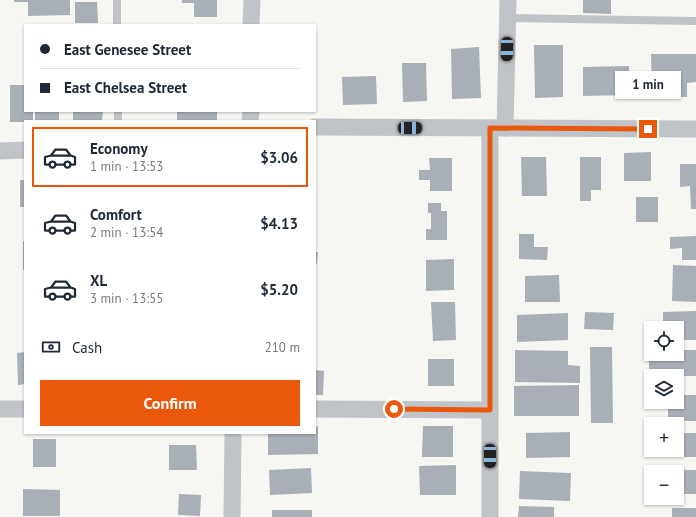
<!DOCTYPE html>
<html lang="en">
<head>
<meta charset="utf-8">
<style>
	body { margin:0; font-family:"PT Sans",sans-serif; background:#f6f6f7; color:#1f2937; height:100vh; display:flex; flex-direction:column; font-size:15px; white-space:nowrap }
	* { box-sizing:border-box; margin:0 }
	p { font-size:13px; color:#747a83 }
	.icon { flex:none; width:22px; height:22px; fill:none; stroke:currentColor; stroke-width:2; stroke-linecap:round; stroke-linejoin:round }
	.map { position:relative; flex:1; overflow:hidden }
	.side { position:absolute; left:24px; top:120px; width:292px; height:314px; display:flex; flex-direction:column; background:#fff; border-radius:0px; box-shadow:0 1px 3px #0004 }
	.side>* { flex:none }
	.guide { position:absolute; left:24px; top:24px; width:292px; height:88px; border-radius:0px; box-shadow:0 1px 3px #0004; display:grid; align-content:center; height:88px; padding:0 16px; background:#fff }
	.fabs { position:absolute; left:644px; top:321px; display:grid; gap:8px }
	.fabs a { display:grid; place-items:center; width:40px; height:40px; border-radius:0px; background:#fff; box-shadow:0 1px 3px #0004; font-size:20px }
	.end { position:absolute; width:18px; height:18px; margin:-9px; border:5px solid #ea580c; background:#fff; box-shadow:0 0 0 2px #fff }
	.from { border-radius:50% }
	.bubble { position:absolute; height:28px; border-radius:0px; background:#fff; box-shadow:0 1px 3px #0004; font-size:13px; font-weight:700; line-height:28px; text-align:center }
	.car { position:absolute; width:12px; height:24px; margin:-12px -6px; border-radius:5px; box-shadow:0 0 3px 1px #0007; background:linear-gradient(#222 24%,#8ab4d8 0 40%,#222 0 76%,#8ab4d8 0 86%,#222 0) }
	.guide b { display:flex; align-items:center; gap:14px; height:38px; font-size:15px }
	.guide b+b { border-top:1px solid #e0e1e3 }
	.guide i { width:10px; height:10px; background:#1f2937 }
	ul { padding:7px 0 0; list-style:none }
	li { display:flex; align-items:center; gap:12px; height:60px; margin:0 8px 6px; padding:0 8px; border:2px solid transparent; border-radius:0px }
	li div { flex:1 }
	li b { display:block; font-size:15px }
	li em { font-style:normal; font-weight:700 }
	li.selected { border-color:#ea580c }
	li>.icon { width:36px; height:36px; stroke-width:1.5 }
	.pay { display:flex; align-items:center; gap:10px; height:44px; padding:0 16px; font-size:15px }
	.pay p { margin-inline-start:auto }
	.action { display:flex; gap:8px; margin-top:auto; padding:8px 16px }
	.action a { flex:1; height:46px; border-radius:0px; background:#ea580c; color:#fff; font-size:16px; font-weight:700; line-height:46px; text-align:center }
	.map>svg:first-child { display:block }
</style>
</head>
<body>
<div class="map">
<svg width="696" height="517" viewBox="0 0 696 517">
	<rect width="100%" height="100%" fill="#f6f6f3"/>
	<g fill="#a9afb6">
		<polygon points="14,0 70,0 70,15 28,16 28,2 14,2"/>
		<polygon points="182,0 217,0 217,17 194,17 194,3 182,3"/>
		<polygon points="583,0 611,0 611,14 583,13"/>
		<polygon points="75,2 97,2 98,23 75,23"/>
		<polygon points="534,45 563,45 563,97 535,98"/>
		<polygon points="479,47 481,98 452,99 451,49"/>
		<polygon points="651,54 696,54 696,82 687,83 687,97 652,97"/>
		<polygon points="402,63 426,63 427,101 403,102"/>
		<polygon points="629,66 629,95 583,96 583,67"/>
		<polygon points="376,76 377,104 343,105 342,77"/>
		<polygon points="10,85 25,85 25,111 33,111 33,121 25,121 25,122 10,122"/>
		<rect x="35" y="111" width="24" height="10"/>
		<polygon points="73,111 103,111 102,121 73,121"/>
		<rect x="177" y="111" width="40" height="10"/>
		<polygon points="651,152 651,181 624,181 624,153"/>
		<polygon points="521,157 546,157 547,196 522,196"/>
		<polygon points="580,157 601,157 601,190 591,190 591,201 580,201"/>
		<polygon points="429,158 452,158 452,191 430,191 430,180 419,180 419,170 430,170"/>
		<polygon points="680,164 696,164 696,209 691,209 690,186 680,187"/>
		<rect x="20" y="180" width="5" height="27"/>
		<rect x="636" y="197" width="22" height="25"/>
		<polygon points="428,203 441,203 441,211 447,211 447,240 426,240 426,229 431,229 431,213 428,213"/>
		<polygon points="519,234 534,234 534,247 548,247 547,260 519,259"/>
		<polygon points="696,236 696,260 682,260 682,248 670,249 670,237"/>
		<rect x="23" y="241" width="2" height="29"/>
		<polygon points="315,252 318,252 317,264 315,264"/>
		<polygon points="454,259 454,290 426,291 426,260"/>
		<polygon points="673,265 696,266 696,302 672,301"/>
		<polygon points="559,275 560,302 525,302 525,276"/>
		<polygon points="431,302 455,302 456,340 433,341"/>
		<polygon points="696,311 696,340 677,340 677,328 663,328 663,312"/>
		<polygon points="585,312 614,313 613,330 584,329"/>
		<polygon points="568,313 568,340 517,342 517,315"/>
		<polygon points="590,347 612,347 613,423 591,423"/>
		<polygon points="515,350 568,351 568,365 580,366 580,383 515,382"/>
		<polygon points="677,350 696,350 696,376 651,376 651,378 649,378 649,351 651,351 651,354 677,354"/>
		<polygon points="25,352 25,384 18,385 17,353"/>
		<rect x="428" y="359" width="26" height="27"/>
		<polygon points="315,370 324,371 323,395 315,395"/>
		<polygon points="579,385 579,416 514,416 514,386"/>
		<polygon points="677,395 696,395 696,421 668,421 668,402 677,402"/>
		<polygon points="318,426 318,454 268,455 268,433 315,433 315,427"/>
		<polygon points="423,426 453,426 453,457 422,457"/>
		<polygon points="570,432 570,457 526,458 526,433"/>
		<rect x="683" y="433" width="13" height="24"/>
		<rect x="33" y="439" width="23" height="28"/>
		<polygon points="169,445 196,445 197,470 169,470"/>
		<polygon points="456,465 456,495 420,495 419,466"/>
		<polygon points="311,468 312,493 270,495 269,470"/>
		<rect x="679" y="470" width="17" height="24"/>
		<polygon points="520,471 571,473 570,501 519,499"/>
		<polygon points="23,489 60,490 60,516 23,516"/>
		<polygon points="179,494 201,495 200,516 178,515"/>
		<polygon points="519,506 554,507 554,517 518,517"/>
		<rect x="672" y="508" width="24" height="9"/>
		<rect x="272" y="510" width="40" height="7"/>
	</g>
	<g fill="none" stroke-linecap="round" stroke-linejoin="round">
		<g stroke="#c0c3c7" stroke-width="8">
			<polyline points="117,0 117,25"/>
			<polyline points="508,18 696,21"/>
			<polyline points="118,111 118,121"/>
		</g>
		<g stroke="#c0c3c7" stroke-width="17">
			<polyline points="251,25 252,0"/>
			<polyline points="250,121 251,111"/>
			<polyline points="315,127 696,129"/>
			<polyline points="490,128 490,517"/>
			<polyline points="505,128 508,0"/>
			<polyline points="0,151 25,150"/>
			<polyline points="0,409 25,409"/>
			<polyline points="315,409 490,410"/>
			<polyline points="232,517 233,433"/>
		</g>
	</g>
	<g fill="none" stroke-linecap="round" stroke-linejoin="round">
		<polyline stroke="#ea580c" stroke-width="5" points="394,409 490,410 490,128 648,129"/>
	</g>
</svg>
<div class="fabs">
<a><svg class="icon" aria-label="locate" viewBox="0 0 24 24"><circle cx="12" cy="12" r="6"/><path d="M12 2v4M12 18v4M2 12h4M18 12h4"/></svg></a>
<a><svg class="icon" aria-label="layers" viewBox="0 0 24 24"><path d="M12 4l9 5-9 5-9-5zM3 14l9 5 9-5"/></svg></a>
<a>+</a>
<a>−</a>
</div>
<i class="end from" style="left:394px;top:409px"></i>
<i class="end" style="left:648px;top:129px"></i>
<div class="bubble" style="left:615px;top:71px;width:66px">1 min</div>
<i class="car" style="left:507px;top:49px;rotate:181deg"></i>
<i class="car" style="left:410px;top:128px;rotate:90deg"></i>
<i class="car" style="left:490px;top:456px;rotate:180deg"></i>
<div class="guide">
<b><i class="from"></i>East Genesee Street</b>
<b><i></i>East Chelsea Street</b>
</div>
<section class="side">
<ul>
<li class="selected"><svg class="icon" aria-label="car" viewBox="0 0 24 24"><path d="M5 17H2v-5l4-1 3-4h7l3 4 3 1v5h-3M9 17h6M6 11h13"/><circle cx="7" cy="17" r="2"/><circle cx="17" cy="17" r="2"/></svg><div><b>Economy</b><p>1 min · 13:53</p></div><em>$3.06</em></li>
<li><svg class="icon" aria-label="car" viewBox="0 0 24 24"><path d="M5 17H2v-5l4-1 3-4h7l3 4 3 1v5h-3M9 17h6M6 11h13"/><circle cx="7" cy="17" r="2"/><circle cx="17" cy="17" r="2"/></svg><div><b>Comfort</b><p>2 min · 13:54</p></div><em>$4.13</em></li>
<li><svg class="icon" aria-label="car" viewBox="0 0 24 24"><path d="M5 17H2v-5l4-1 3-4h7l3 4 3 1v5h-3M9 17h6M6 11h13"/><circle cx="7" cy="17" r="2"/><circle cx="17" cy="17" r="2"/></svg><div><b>XL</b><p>3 min · 13:55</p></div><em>$5.20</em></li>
</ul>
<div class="pay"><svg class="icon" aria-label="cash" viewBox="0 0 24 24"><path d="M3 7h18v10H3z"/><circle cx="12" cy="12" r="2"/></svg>Cash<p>210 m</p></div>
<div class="action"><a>Confirm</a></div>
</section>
</div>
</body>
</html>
